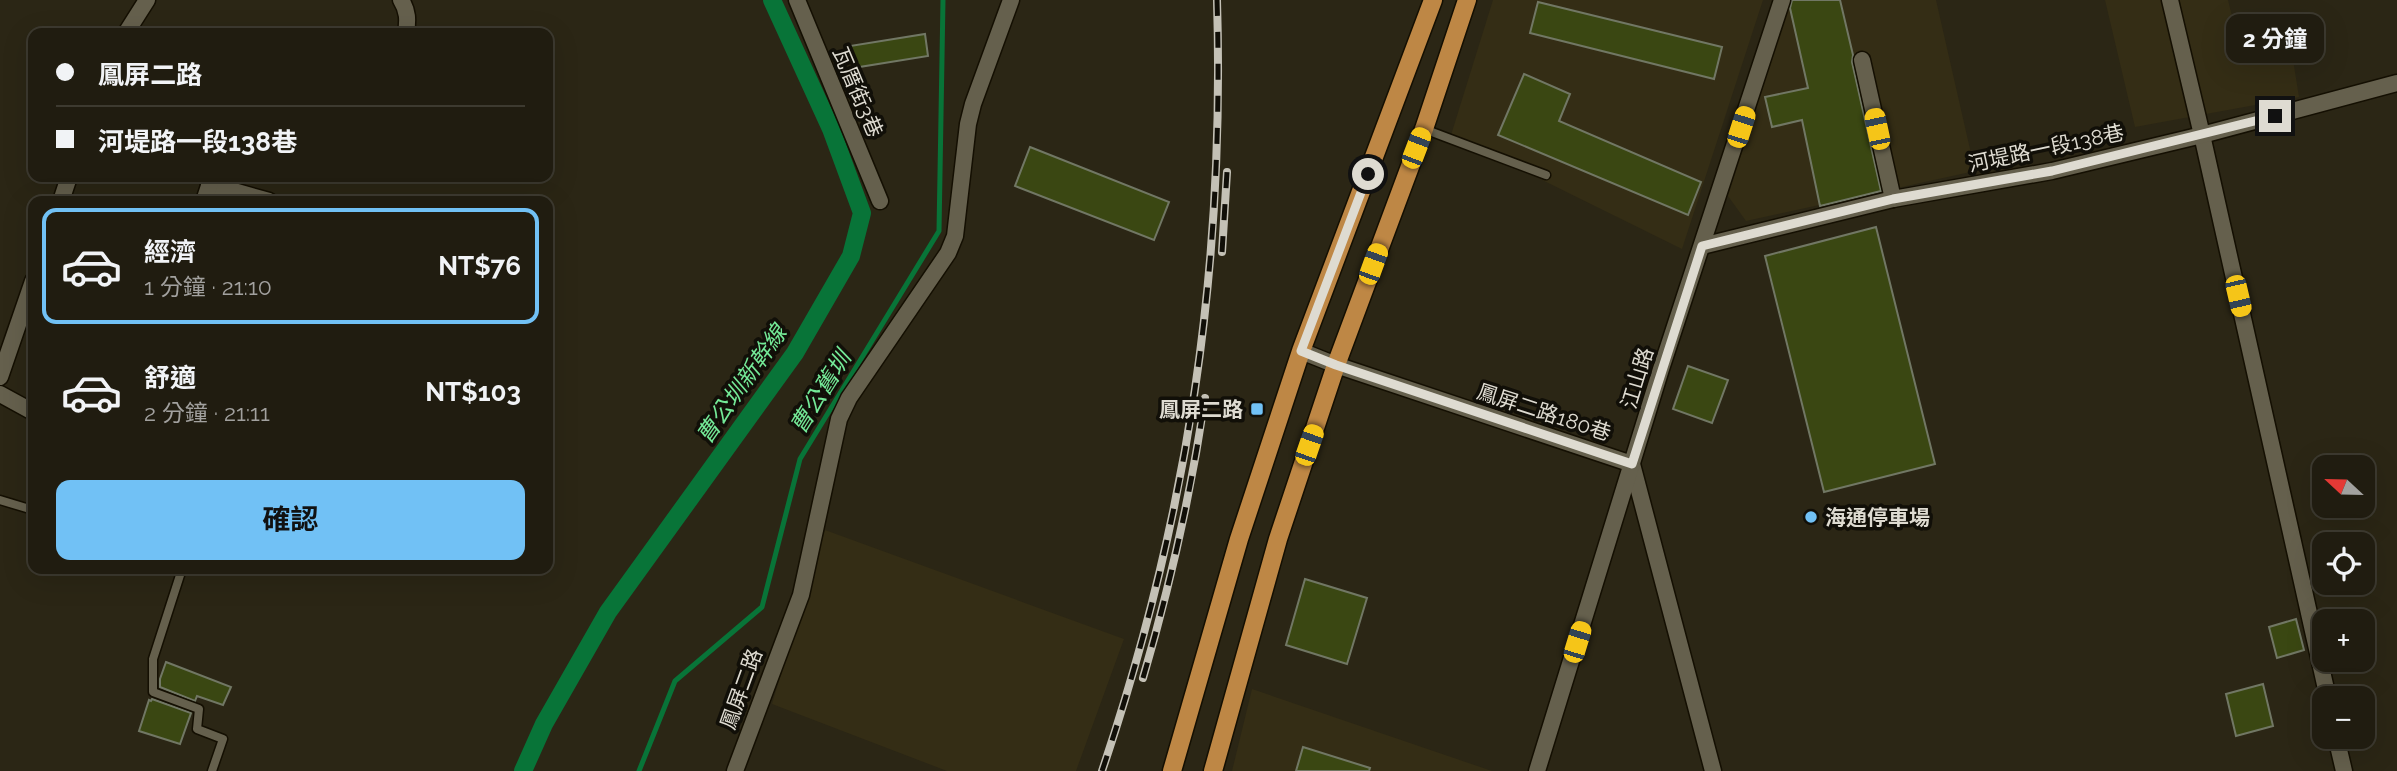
<!DOCTYPE html>
<html lang="zh-TW">
<head>
<meta charset="utf-8">
<style>
	body { margin:0; font-family:Raleway,"Noto Sans TC",sans-serif; background:#2d291e; color:#f1f3f6; height:100vh; display:flex; flex-direction:column; font-size:26px; white-space:nowrap }
	* { box-sizing:border-box; margin:0 }
	p { font-size:23px; color:#a2a19f }
	.icon { flex:none; width:38px; height:38px; fill:none; stroke:currentColor; stroke-width:2; stroke-linecap:round; stroke-linejoin:round }
	.map { position:relative; flex:1; overflow:hidden }
	.side { position:absolute; left:28px; top:196px; width:525px; height:378px; display:flex; flex-direction:column; background:#201c10; border-radius:14px; box-shadow:0 7px 28px #0002,0 0 0 2px #3d3a30 }
	.side>* { flex:none }
	.banner { position:absolute; left:28px; top:28px; width:525px; height:154px; border-radius:14px; box-shadow:0 7px 28px #0002,0 0 0 2px #3d3a30; display:grid; align-content:center; height:154px; padding:0 28px; background:#201c10 }
	.needle { width:46px; rotate:292deg }
	.fabs { position:absolute; left:2312px; top:455px; display:grid; gap:14px }
	.fabs a { display:grid; place-items:center; width:63px; height:63px; border-radius:14px; background:#201c10; box-shadow:0 7px 28px #0002,0 0 0 2px #3d3a30; font-size:35px }
	.end { position:absolute; width:32px; height:32px; margin:-16px; border:9px solid #dedbd1; background:#111; box-shadow:0 0 0 4px #111 }
	.from { border-radius:50% }
	.bubble { position:absolute; height:49px; border-radius:14px; background:#201c10; box-shadow:0 7px 28px #0002,0 0 0 2px #3d3a30; font-size:23px; font-weight:700; line-height:49px; text-align:center }
	.car { position:absolute; width:21px; height:42px; margin:-21px -10px; border-radius:9px; box-shadow:0 0 5px 2px #0007; background:linear-gradient(#f5c518 24%,#345 0 40%,#f5c518 0 76%,#345 0 86%,#f5c518 0) }
	.banner b { display:flex; align-items:center; gap:24px; height:66px; font-size:26px }
	.banner b+b { border-top:2px solid #3d3a30 }
	.banner i { width:18px; height:18px; background:#f1f3f6 }
	ul { padding:12px 0 0; list-style:none }
	li { display:flex; align-items:center; gap:21px; height:116px; margin:0 14px 10px; padding:0 14px; border:4px solid transparent; border-radius:14px }
	li div { flex:1 }
	li b { display:block; font-size:26px }
	li em { font-style:normal; font-weight:700 }
	li.active { border-color:#71c1f5 }
	li>.icon { width:63px; height:63px; stroke-width:1.5 }
	.primary-button { display:flex; gap:14px; margin-top:auto; padding:14px 28px }
	.primary-button a { flex:1; height:80px; border-radius:14px; background:#71c1f5; color:#111; font-size:28px; font-weight:700; line-height:80px; text-align:center }
	.map>svg:first-child { display:block }
</style>
</head>
<body>
<div class="map">
<svg width="2397" height="771" viewBox="0 0 2397 771">
	<rect width="100%" height="100%" fill="#2b2615"/>
	<g fill="#342d15">
		<polygon points="1493,0 1763,0 1682,249 1451,135"/>
		<polygon points="1790,0 1936,0 1975,171 1746,221 1728,196"/>
		<polygon points="2105,0 2228,0 2241,53 2290,41 2299,97 2135,127"/>
		<polygon points="825,530 1124,639 1076,771 947,771 772,704"/>
		<polygon points="1252,689 1492,771 1232,771"/>
	</g>
	<g fill="none" stroke-linecap="round" stroke-linejoin="round">
		<polyline stroke="#087438" stroke-width="5" points="639,771 675,681 762,607 800,459 939,231 943,0"/>
		<polyline stroke="#087438" stroke-width="18" points="523,771 544,724 608,612 795,353 851,256 862,213 831,129 772,0"/>
	</g>
	<g fill="#3a4712" stroke="#717764" stroke-width="2">
		<polygon points="1792,0 1840,0 1853,55 1852,62 1881,191 1820,206 1802,120 1772,127 1765,97 1808,88 1790,8"/>
		<polygon points="1538,2 1722,47 1714,79 1530,33"/>
		<polygon points="925,34 928,56 853,68 850,46"/>
		<polygon points="1524,74 1570,94 1559,121 1701,182 1688,215 1498,135"/>
		<polygon points="1030,147 1169,202 1154,240 1015,186"/>
		<polygon points="1876,227 1935,464 1824,492 1765,256"/>
		<polygon points="1688,366 1728,380 1712,423 1673,409"/>
		<polygon points="1305,579 1367,598 1347,664 1286,645"/>
		<polygon points="2296,619 2304,650 2277,658 2269,627"/>
		<polygon points="166,662 231,687 223,705 197,696 195,701 160,687 160,679"/>
		<polygon points="2263,684 2273,726 2236,736 2226,694"/>
		<polygon points="152,699 191,713 180,744 139,731 149,700 151,701"/>
		<polygon points="1303,747 1370,768 1369,771 1296,771"/>
	</g>
	<g fill="none" stroke-linecap="round" stroke-linejoin="round">
		<defs>
			<g id="service">
				<polyline points="1424,129 1546,175"/>
				<polyline points="0,500 33,510"/>
				<polyline points="182,569 153,659 153,692 199,709 197,729 223,739 212,771"/>
			</g>
			<g id="minor">
				<path d="M401 0C408 11 408 20 406 33"/>
				<polyline points="797,0 880,201"/>
				<polyline points="2170,0 2202,135 2328,698"/>
				<polyline points="126,33 147,0"/>
				<polyline points="1862,60 1893,199"/>
				<polyline points="209,184 269,201"/>
				<polyline points="61,201 69,177"/>
				<polyline points="204,201 212,177"/>
				<polyline points="1702,246 1893,199 2052,171 2202,135 2397,83"/>
				<polyline points="1301,351 1336,365 1632,464 1713,771"/>
				<polyline points="0,377 33,281"/>
				<polyline points="0,394 33,412"/>
				<polyline points="2336,737 2344,771"/>
				<polyline points="735,771 801,595 839,419 849,398 948,253 955,236 968,124 973,104 1011,0"/>
				<polyline points="1537,771 1661,369 1782,0"/>
			</g>
			<g id="primary">
				<polyline points="1172,771 1239,539 1301,351 1433,0"/>
				<polyline points="1213,771 1278,539 1336,365 1424,129 1467,0"/>
			</g>
		</defs>
		<use href="#service" stroke="#140f02" stroke-width="11"/>
		<use href="#minor" stroke="#140f02" stroke-width="19"/>
		<use href="#primary" stroke="#140f02" stroke-width="21"/>
		<use href="#service" stroke="#65604d" stroke-width="8"/>
		<use href="#minor" stroke="#65604d" stroke-width="16"/>
		<use href="#primary" stroke="#be8745" stroke-width="18"/>
		<defs>
			<g id="rail">
				<polyline points="1222,252 1227,172"/>
				<path d="M1143 678C1170 586 1191 493 1205 398"/>
				<path d="M1102 771C1188 517 1225 268 1217 0"/>
			</g>
		</defs>
		<use href="#rail" stroke="#c4c1b6" stroke-width="8"/>
		<use href="#rail" stroke="#110f08" stroke-width="5" stroke-dasharray="16" stroke-linecap="butt"/>
	</g>
	<g fill="none" stroke-linecap="round" stroke-linejoin="round">
		<polyline stroke="#dedbd1" stroke-width="9" points="1368,174 1301,351 1336,365 1632,464 1702,246 1893,199 2052,171 2275,116"/>
	</g>
	<g fill="#71c1f5" stroke="#110f08" stroke-width="2.5">
		<rect x="1250" y="402" width="14" height="14" rx="3.5"/>
		<circle cx="1811" cy="517" r="7"/>
	</g>
	<g text-anchor="middle" dominant-baseline="central" stroke-width="7" stroke-linejoin="round" paint-order="stroke">
		<g font-size="21" fill="#dedbd1" stroke="#110f08">
			<text transform="translate(858 92) rotate(67)">瓦厝街3巷</text>
			<text transform="translate(2046 148) rotate(-12)">河堤路一段138巷</text>
			<text transform="translate(1637 378) rotate(-73)">江山路</text>
			<text transform="translate(1544 412) rotate(18)">鳳屏二路180巷</text>
			<text transform="translate(741 689) rotate(-70)">鳳屏二路</text>
		</g>
		<g font-size="21" font-weight="bold" fill="#dedbd1" stroke="#110f08" text-anchor="end">
			<text x="1243" y="409">鳳屏二路</text>
			<text x="1825" y="517" text-anchor="start">海通停車場</text>
		</g>
		<g font-size="23" font-style="italic" fill="#74e997" stroke="#110f08">
			<text transform="translate(741 384) rotate(-55)">曹公圳新幹線</text>
			<text transform="translate(820 392) rotate(-58)">曹公舊圳</text>
		</g>
	</g>
</svg>
<div class="fabs">
<a><svg class="needle" viewBox="-14 -14 28 28"><path d="M0-13l5 13h-10z" fill="#e53935"/><path d="M0 13l5-13h-10z" fill="#a2a19f"/></svg></a>
<a><svg class="icon" aria-label="locate" viewBox="0 0 24 24"><circle cx="12" cy="12" r="6"/><path d="M12 2v4M12 18v4M2 12h4M18 12h4"/></svg></a>
<a>+</a>
<a>−</a>
</div>
<i class="end from" style="left:1368px;top:174px"></i>
<i class="end" style="left:2275px;top:116px"></i>
<div class="bubble" style="left:2226px;top:14px;width:98px">2 分鐘</div>
<i class="car" style="left:1741px;top:127px;rotate:18deg"></i>
<i class="car" style="left:1877px;top:129px;rotate:348deg"></i>
<i class="car" style="left:1416px;top:148px;rotate:21deg"></i>
<i class="car" style="left:1373px;top:264px;rotate:20deg"></i>
<i class="car" style="left:2238px;top:296px;rotate:167deg"></i>
<i class="car" style="left:1309px;top:445px;rotate:19deg"></i>
<i class="car" style="left:1577px;top:642px;rotate:17deg"></i>
<div class="banner">
<b><i class="from"></i>鳳屏二路</b>
<b><i></i>河堤路一段138巷</b>
</div>
<section class="side">
<ul>
<li class="active"><svg class="icon" aria-label="car" viewBox="0 0 24 24"><path d="M5 17H2v-5l4-1 3-4h7l3 4 3 1v5h-3M9 17h6M6 11h13"/><circle cx="7" cy="17" r="2"/><circle cx="17" cy="17" r="2"/></svg><div><b>經濟</b><p>1 分鐘 · 21:10</p></div><em>NT$76</em></li>
<li><svg class="icon" aria-label="car" viewBox="0 0 24 24"><path d="M5 17H2v-5l4-1 3-4h7l3 4 3 1v5h-3M9 17h6M6 11h13"/><circle cx="7" cy="17" r="2"/><circle cx="17" cy="17" r="2"/></svg><div><b>舒適</b><p>2 分鐘 · 21:11</p></div><em>NT$103</em></li>
</ul>
<div class="primary-button"><a>確認</a></div>
</section>
</div>
</body>
</html>
